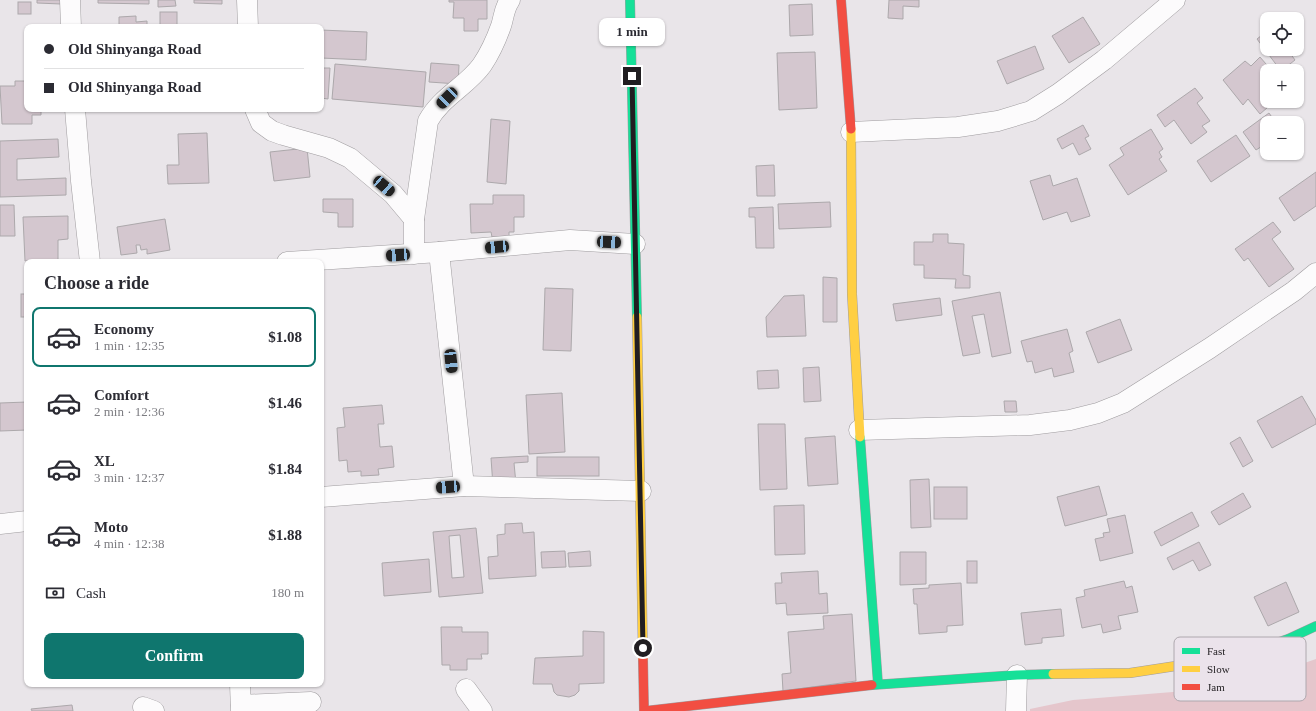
<!DOCTYPE html>
<html lang="en">
<head>
<meta charset="utf-8">
<style>
	body { margin:0; font-family:Georgia,serif; background:#f7f7f7; color:#2b2b33; height:100vh; display:flex; flex-direction:column; font-size:15px; white-space:nowrap }
	* { box-sizing:border-box; margin:0 }
	p { font-size:13px; color:#7c7c81 }
	.icon { flex:none; width:22px; height:22px; fill:none; stroke:currentColor; stroke-width:2; stroke-linecap:round; stroke-linejoin:round }
	.map { position:relative; flex:1; overflow:hidden }
	.drawer { position:absolute; left:24px; top:259px; width:300px; height:428px; display:flex; flex-direction:column; background:#fff; border-radius:8px; box-shadow:0 1px 3px #0004 }
	.drawer>* { flex:none }
	.hud { position:absolute; left:24px; top:24px; width:300px; height:88px; border-radius:8px; box-shadow:0 1px 3px #0004; display:grid; align-content:center; height:88px; padding:0 20px; background:#fff }
	.buttons { position:absolute; left:1260px; top:12px; display:grid; gap:8px }
	.buttons a { display:grid; place-items:center; width:44px; height:44px; border-radius:8px; background:#fff; box-shadow:0 1px 3px #0004; font-size:20px }
	.end { position:absolute; width:18px; height:18px; margin:-9px; border:5px solid #211e21; background:#fff; box-shadow:0 0 0 2px #fff }
	.from { border-radius:50% }
	.bubble { position:absolute; height:28px; border-radius:8px; background:#fff; box-shadow:0 1px 3px #0004; font-size:13px; font-weight:600; line-height:28px; text-align:center }
	.car { position:absolute; width:12px; height:24px; margin:-12px -6px; border-radius:5px; box-shadow:0 0 3px 1px #0007; background:linear-gradient(#222 24%,#8ab4d8 0 40%,#222 0 76%,#8ab4d8 0 86%,#222 0) }
	.hud b { display:flex; align-items:center; gap:14px; height:38px; font-size:15px }
	.hud b+b { border-top:1px solid #e1e1e2 }
	.hud i { width:10px; height:10px; background:#2b2b33 }
	ul { padding:0; list-style:none }
	li { display:flex; align-items:center; gap:12px; height:60px; margin:0 8px 6px; padding:0 12px; border:2px solid transparent; border-radius:8px }
	li div { flex:1 }
	li b { display:block; font-size:15px }
	li em { font-style:normal; font-weight:600 }
	li.selected { border-color:#0f766e }
	li>.icon { width:36px; height:36px; stroke-width:1.5 }
	h2 { padding:0 20px; font-size:18px; line-height:48px }
	.pay { display:flex; align-items:center; gap:10px; height:44px; padding:0 20px; font-size:15px }
	.pay p { margin-inline-start:auto }
	.primary-button { display:flex; gap:8px; margin-top:auto; padding:8px 20px }
	.primary-button a { flex:1; height:46px; border-radius:8px; background:#0f766e; color:#fff; font-size:16px; font-weight:600; line-height:46px; text-align:center }
	.map>svg:first-child { display:block }
</style>
</head>
<body>
<div class="map">
<svg width="1316" height="711" viewBox="0 0 1316 711">
	<rect width="100%" height="100%" fill="#e9e5e9"/>
	<polygon fill="#e5c6cc" points="1316,659 1316,711 1030,711 1030,709 1073,700 1235,687"/>
	<g fill="#d4c7cf" stroke="#aca8ab" fill-rule="evenodd">
		<polygon points="37,0 61,0 61,4 37,3"/>
		<polygon points="98,0 149,0 149,4 98,3"/>
		<polygon points="158,0 175,0 176,6 158,7"/>
		<polygon points="194,0 222,0 222,4 194,3"/>
		<polygon points="449,0 487,0 487,19 478,19 478,31 464,31 464,18 453,18 454,2 449,2"/>
		<polygon points="889,0 919,0 919,7 903,6 903,19 888,18"/>
		<rect x="18" y="2" width="13" height="12"/>
		<polygon points="812,4 813,35 790,36 789,5"/>
		<rect x="160" y="12" width="17" height="15"/>
		<polygon points="136,16 136,22 147,21 147,27 119,27 119,17"/>
		<polygon points="1083,17 1100,44 1069,63 1052,36"/>
		<polygon points="321,30 367,32 366,60 321,58"/>
		<polygon points="1267,31 1267,49 1287,49 1295,60 1281,71 1257,39"/>
		<polygon points="1035,46 1044,69 1007,84 997,61"/>
		<polygon points="815,52 817,108 779,110 777,53"/>
		<polygon points="1260,57 1272,71 1267,71 1267,84 1266,85 1267,87 1267,101 1275,101 1260,114 1248,99 1243,105 1223,80 1245,61 1251,66"/>
		<polygon points="431,63 459,65 458,84 429,82"/>
		<polygon points="335,64 426,72 423,107 332,99"/>
		<polygon points="321,68 330,68 328,99 321,98"/>
		<polygon points="15,81 27,81 27,109 41,109 41,115 32,115 32,124 2,124 0,86 15,86"/>
		<polygon points="1195,88 1203,98 1197,103 1210,121 1202,126 1207,132 1191,144 1174,120 1165,127 1157,115"/>
		<polygon points="1269,113 1276,123 1267,123 1267,143 1256,150 1243,132"/>
		<polygon points="491,119 510,121 506,184 487,182"/>
		<polygon points="1083,125 1089,136 1085,138 1091,149 1079,155 1073,143 1062,149 1057,139"/>
		<polygon points="1151,129 1163,149 1159,152 1162,157 1159,159 1167,171 1128,195 1109,165 1124,155 1120,148"/>
		<polygon points="207,133 209,183 168,184 167,165 179,165 178,134"/>
		<polygon points="1236,135 1250,156 1211,182 1197,161"/>
		<polygon points="58,139 59,157 17,159 17,180 66,178 66,195 0,197 0,141"/>
		<polygon points="307,148 310,177 274,181 270,152"/>
		<polygon points="774,165 775,196 757,196 756,166"/>
		<polygon points="1316,172 1316,206 1294,221 1279,198"/>
		<polygon points="1050,175 1053,186 1077,178 1090,216 1071,222 1067,212 1043,220 1030,181"/>
		<polygon points="493,195 524,195 524,217 514,217 514,232 509,232 509,237 492,237 491,232 471,233 470,204 493,204"/>
		<polygon points="323,199 353,199 353,227 338,227 338,213 323,212"/>
		<polygon points="830,202 831,227 779,229 778,204"/>
		<polygon points="0,205 14,205 15,236 0,236"/>
		<polygon points="773,207 774,248 756,248 755,217 749,217 749,208"/>
		<polygon points="68,216 68,239 58,240 58,260 25,261 23,217"/>
		<polygon points="165,219 170,250 147,254 147,249 141,250 140,245 136,245 137,253 121,255 117,227"/>
		<polygon points="1273,222 1281,232 1272,239 1294,269 1269,287 1248,258 1244,261 1235,249"/>
		<polygon points="933,234 948,234 948,243 964,244 963,275 970,276 970,288 955,288 956,279 924,278 924,265 914,265 914,242 933,242"/>
		<polygon points="823,277 837,278 837,322 823,322"/>
		<polygon points="545,288 573,289 571,351 543,350"/>
		<polygon points="1000,292 1011,353 992,357 984,314 972,316 980,353 963,356 952,301"/>
		<rect x="21" y="294" width="6" height="23"/>
		<polygon points="804,295 806,336 767,337 766,317 784,296"/>
		<polygon points="940,298 942,315 896,321 893,304"/>
		<polygon points="1120,319 1132,350 1098,363 1086,332"/>
		<polygon points="1067,329 1073,351 1069,353 1074,372 1054,377 1052,368 1035,373 1032,361 1027,362 1021,341"/>
		<polygon points="819,367 821,401 804,402 803,368"/>
		<polygon points="778,370 779,388 758,389 757,371"/>
		<polygon points="562,393 565,452 529,454 526,395"/>
		<polygon points="1302,396 1316,420 1316,424 1272,448 1257,421"/>
		<polygon points="1004,401 1016,401 1017,412 1005,412"/>
		<polygon points="27,402 27,430 0,431 0,403"/>
		<polygon points="382,405 384,424 378,424 380,447 392,446 394,467 378,469 379,475 361,476 361,471 348,472 347,460 339,461 337,428 345,427 343,408"/>
		<polygon points="758,424 785,424 787,489 760,490"/>
		<polygon points="835,436 838,484 808,486 805,438"/>
		<polygon points="1240,437 1253,461 1243,467 1230,443"/>
		<polygon points="528,456 528,462 514,463 516,484 493,486 491,458"/>
		<rect x="537" y="457" width="62" height="19"/>
		<polygon points="929,479 931,527 911,528 910,480"/>
		<polygon points="1099,486 1107,515 1065,526 1057,497"/>
		<rect x="934" y="487" width="33" height="32"/>
		<polygon points="1243,493 1251,507 1219,525 1211,512"/>
		<polygon points="804,505 805,554 775,555 774,506"/>
		<polygon points="1192,512 1199,526 1161,546 1154,532"/>
		<polygon points="1125,515 1133,553 1100,561 1095,539 1104,537 1103,533 1110,532 1107,519"/>
		<polygon points="522,523 523,533 534,532 536,576 489,579 488,557 498,556 497,535 505,534 505,524"/>
		<path d="M476 528 483 593 439 597 433 532ZM460 535 464 577 452 578 449 536Z"/>
		<polygon points="1199,542 1211,565 1199,571 1193,560 1173,570 1167,558"/>
		<polygon points="565,551 566,567 542,568 541,552"/>
		<polygon points="590,551 591,566 569,567 568,553"/>
		<polygon points="900,552 926,552 926,584 900,585"/>
		<polygon points="429,559 431,592 384,596 382,563"/>
		<rect x="967" y="561" width="10" height="22"/>
		<polygon points="818,571 819,594 827,593 828,613 787,615 786,603 776,604 775,583 782,583 781,573"/>
		<polygon points="1124,581 1126,588 1132,586 1138,612 1118,616 1121,629 1103,633 1101,624 1082,628 1076,598 1085,596 1084,590"/>
		<polygon points="1286,582 1299,612 1268,626 1254,597"/>
		<polygon points="961,583 963,625 947,626 947,632 919,634 917,604 914,604 913,589 929,588 929,585"/>
		<polygon points="1061,609 1064,636 1042,638 1042,643 1025,645 1021,613"/>
		<polygon points="852,614 856,681 783,691 782,674 791,673 788,632 824,629 823,616"/>
		<polygon points="441,627 462,627 462,632 488,632 488,654 481,654 482,659 467,659 467,670 450,670 450,665 442,665"/>
		<polygon points="583,631 604,632 604,683 579,684 579,691 575,695 569,697 557,695 554,692 552,684 533,684 535,658 583,656"/>
		<polygon points="72,705 73,711 32,711 31,709"/>
	</g>
	<g fill="none" stroke-linecap="round" stroke-linejoin="round">
		<defs>
			<g id="street">
				<polyline points="70,0 71,27"/>
				<polyline points="247,0 248,27"/>
				<polyline points="75,109 81,181 90,262"/>
				<polyline points="255,109 261,123 272,131 283,135 329,148 350,158 393,194 414,219"/>
				<polyline points="851,132 958,127 998,121 1031,111 1058,94 1104,60 1175,0"/>
				<polyline points="439,252 464,486"/>
				<path d="M414 254V219L428 121C441 97 467 86 482 65 490 53 496 40 501 26 504 17 504 8 510 0"/>
				<polyline points="287,262 439,252 570,240 635,244"/>
				<polyline points="859,430 1030,425 1070,420 1098,413 1123,403 1210,348 1294,291 1316,273"/>
				<polyline points="321,497 464,486 641,491"/>
				<polyline points="0,524 27,521"/>
				<polyline points="240,684 241,711"/>
				<polyline points="466,689 482,711"/>
				<polyline points="241,705 311,702"/>
				<polyline points="143,707 154,711"/>
				<polyline points="1016,711 1017,675"/>
			</g>
			<g id="fast">
				<polyline points="630,0 637,317"/>
				<polyline points="860,437 878,684"/>
				<polyline points="1254,651 1288,639 1316,626"/>
				<polyline points="872,685 1017,675 1053,674"/>
			</g>
			<g id="slow">
				<polyline points="851,129 852,294 860,437"/>
				<polyline points="637,317 643,659"/>
				<polyline points="1053,674 1130,673 1215,660 1254,651"/>
			</g>
			<g id="jam">
				<polyline points="841,0 851,129"/>
				<polyline points="643,659 644,711"/>
				<polyline points="645,711 872,685"/>
			</g>
		</defs>
		<use href="#street" stroke="#9f9c9f" stroke-width="21"/>
		<use href="#fast" stroke="#9f9c9f" stroke-width="10"/>
		<use href="#slow" stroke="#9f9c9f" stroke-width="10"/>
		<use href="#jam" stroke="#9f9c9f" stroke-width="10"/>
		<use href="#street" stroke="#fcfbfc" stroke-width="20"/>
		<use href="#fast" stroke="#16e098" stroke-width="9"/>
		<use href="#slow" stroke="#ffcf43" stroke-width="9"/>
		<use href="#jam" stroke="#f24e42" stroke-width="9"/>
	</g>
	<g fill="none" stroke-linecap="round" stroke-linejoin="round">
		<polyline stroke="#211e21" stroke-width="5" points="632,76 643,648"/>
	</g>
	<rect x="1174" y="637" width="132" height="64" rx="6" fill="#ebe3eb" stroke="#aea8ae" stroke-width="1"/>
	<rect x="1182" y="648" width="18" height="6" fill="#16e098"/>
	<rect x="1182" y="666" width="18" height="6" fill="#ffcf43"/>
	<rect x="1182" y="684" width="18" height="6" fill="#f24e42"/>
	<g font-size="11" fill="#211e21">
		<text x="1207" y="655">Fast</text>
		<text x="1207" y="673">Slow</text>
		<text x="1207" y="691">Jam</text>
	</g>
</svg>
<div class="buttons">
<a><svg class="icon" aria-label="locate" viewBox="0 0 24 24"><circle cx="12" cy="12" r="6"/><path d="M12 2v4M12 18v4M2 12h4M18 12h4"/></svg></a>
<a>+</a>
<a>−</a>
</div>
<i class="end from" style="left:643px;top:648px"></i>
<i class="end" style="left:632px;top:76px"></i>
<div class="bubble" style="left:599px;top:18px;width:66px">1 min</div>
<i class="car" style="left:447px;top:98px;rotate:225deg"></i>
<i class="car" style="left:384px;top:186px;rotate:131deg"></i>
<i class="car" style="left:609px;top:242px;rotate:93deg"></i>
<i class="car" style="left:497px;top:247px;rotate:265deg"></i>
<i class="car" style="left:398px;top:255px;rotate:266deg"></i>
<i class="car" style="left:451px;top:361px;rotate:174deg"></i>
<i class="car" style="left:448px;top:487px;rotate:266deg"></i>
<div class="hud">
<b><i class="from"></i>Old Shinyanga Road</b>
<b><i></i>Old Shinyanga Road</b>
</div>
<section class="drawer">
<h2>Choose a ride</h2>
<ul>
<li class="selected"><svg class="icon" aria-label="car" viewBox="0 0 24 24"><path d="M5 17H2v-5l4-1 3-4h7l3 4 3 1v5h-3M9 17h6M6 11h13"/><circle cx="7" cy="17" r="2"/><circle cx="17" cy="17" r="2"/></svg><div><b>Economy</b><p>1 min · 12:35</p></div><em>$1.08</em></li>
<li><svg class="icon" aria-label="car" viewBox="0 0 24 24"><path d="M5 17H2v-5l4-1 3-4h7l3 4 3 1v5h-3M9 17h6M6 11h13"/><circle cx="7" cy="17" r="2"/><circle cx="17" cy="17" r="2"/></svg><div><b>Comfort</b><p>2 min · 12:36</p></div><em>$1.46</em></li>
<li><svg class="icon" aria-label="car" viewBox="0 0 24 24"><path d="M5 17H2v-5l4-1 3-4h7l3 4 3 1v5h-3M9 17h6M6 11h13"/><circle cx="7" cy="17" r="2"/><circle cx="17" cy="17" r="2"/></svg><div><b>XL</b><p>3 min · 12:37</p></div><em>$1.84</em></li>
<li><svg class="icon" aria-label="car" viewBox="0 0 24 24"><path d="M5 17H2v-5l4-1 3-4h7l3 4 3 1v5h-3M9 17h6M6 11h13"/><circle cx="7" cy="17" r="2"/><circle cx="17" cy="17" r="2"/></svg><div><b>Moto</b><p>4 min · 12:38</p></div><em>$1.88</em></li>
</ul>
<div class="pay"><svg class="icon" aria-label="cash" viewBox="0 0 24 24"><path d="M3 7h18v10H3z"/><circle cx="12" cy="12" r="2"/></svg>Cash<p>180 m</p></div>
<div class="primary-button"><a>Confirm</a></div>
</section>
</div>
</body>
</html>
